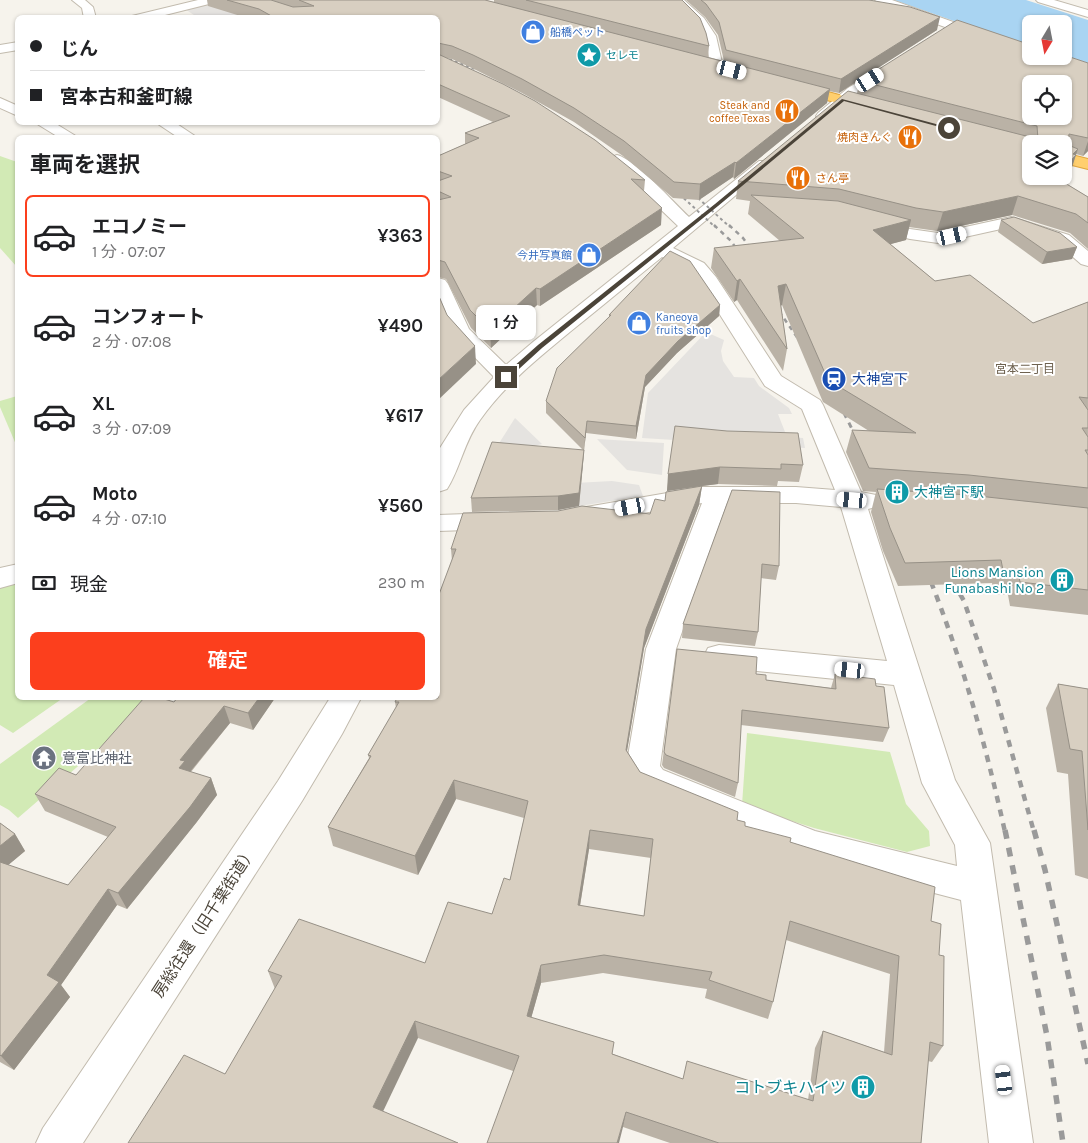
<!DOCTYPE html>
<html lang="ja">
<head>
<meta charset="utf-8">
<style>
	body { margin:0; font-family:Karla,"Noto Sans JP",sans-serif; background:#f6f6f6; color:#202124; height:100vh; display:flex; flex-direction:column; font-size:19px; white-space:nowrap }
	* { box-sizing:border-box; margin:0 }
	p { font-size:16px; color:#757577 }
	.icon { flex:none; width:28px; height:28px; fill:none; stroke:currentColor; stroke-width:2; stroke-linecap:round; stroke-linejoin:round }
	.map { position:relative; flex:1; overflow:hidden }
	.sheet { position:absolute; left:15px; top:135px; width:425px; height:565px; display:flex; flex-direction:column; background:#fff; border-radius:8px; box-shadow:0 1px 4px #0004 }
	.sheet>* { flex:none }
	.guide { position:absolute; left:15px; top:15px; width:425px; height:110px; border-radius:8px; box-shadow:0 1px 4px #0004; display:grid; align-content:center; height:110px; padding:0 15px; background:#fff }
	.needle { width:32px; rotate:190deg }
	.controls { position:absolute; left:1022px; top:15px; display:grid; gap:10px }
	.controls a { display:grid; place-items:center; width:50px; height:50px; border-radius:8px; background:#fff; box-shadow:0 1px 4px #0004; font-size:25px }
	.end { position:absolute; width:22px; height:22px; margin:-11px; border:6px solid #4b4439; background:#fff; box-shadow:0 0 0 2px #fff }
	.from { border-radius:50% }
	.bubble { position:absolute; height:35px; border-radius:8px; background:#fff; box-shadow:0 1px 4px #0004; font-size:16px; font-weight:600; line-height:35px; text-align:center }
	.car { position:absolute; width:15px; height:30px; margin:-15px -8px; border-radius:6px; box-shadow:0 0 4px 1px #0007; background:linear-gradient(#fff 24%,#345 0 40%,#fff 0 76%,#345 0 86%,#fff 0) }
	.guide b { display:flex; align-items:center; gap:18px; height:48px; font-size:19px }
	.guide b+b { border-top:1px solid #e0e0e0 }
	.guide i { width:12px; height:12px; background:#202124 }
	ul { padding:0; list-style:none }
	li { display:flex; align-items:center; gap:15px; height:82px; margin:0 10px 8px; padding:0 5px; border:2px solid transparent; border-radius:8px }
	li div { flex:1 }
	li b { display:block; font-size:19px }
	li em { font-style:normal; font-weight:600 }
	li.current { border-color:#fc3f1d }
	li>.icon { width:45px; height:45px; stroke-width:1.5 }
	h2 { padding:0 15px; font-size:22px; line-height:60px }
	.pay { display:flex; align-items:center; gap:12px; height:55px; padding:0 15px; font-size:19px }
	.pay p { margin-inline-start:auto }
	.primary-button { display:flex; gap:10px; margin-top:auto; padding:10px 15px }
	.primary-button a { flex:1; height:58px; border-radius:8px; background:#fc3f1d; color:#fff; font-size:20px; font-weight:600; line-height:58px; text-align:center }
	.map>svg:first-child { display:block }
</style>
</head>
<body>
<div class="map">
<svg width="1088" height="1143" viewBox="0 0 1088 1143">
	<rect width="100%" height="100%" fill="#f6f3ec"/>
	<g fill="#d2eab5">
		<polygon points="0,156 17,162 17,267 0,248"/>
		<polygon points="17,396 18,396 17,447 0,407 0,401"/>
		<polygon points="17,583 18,698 63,698 13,733 0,725 0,587"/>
		<polygon points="91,698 157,698 18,818 9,810 0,805 0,764"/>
		<polygon points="747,733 890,752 906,804 929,831 930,846 907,852 814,828 742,805"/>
	</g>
	<g fill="#e5e3e0">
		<polygon points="226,1 249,17 197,17 185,9"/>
		<polygon points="706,332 724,340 721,351 723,361 734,377 754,378 759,386 789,408 792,414 778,414 787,437 803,438 805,448 642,438 648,393"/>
		<polygon points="515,418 542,444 506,453 496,448"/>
		<polygon points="597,439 664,443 662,475 627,470"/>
		<polygon points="612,481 639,485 643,496 573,507 575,483"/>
	</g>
	<polygon fill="#a9d4f2" points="894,0 1026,0 1088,20 1088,63 1064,56 1064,24 1031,24 1031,48"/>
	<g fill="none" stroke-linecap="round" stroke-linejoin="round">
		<defs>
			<g id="minor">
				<polygon points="72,0 85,0 93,7 96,18 84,18 82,8"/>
				<polygon points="198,0 219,0 217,2 153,18 130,18 132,16"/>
				<polygon points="671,0 684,0 704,18 716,36 723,67 721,70 711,70 707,45 700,29"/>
				<polygon points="875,0 892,0 1031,50 1031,56 1036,56 1026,57 877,2"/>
				<polygon points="1036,0 1054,0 1088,10 1088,17 1038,2"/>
				<polygon points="18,42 18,50 0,53 0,45"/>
				<polygon points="889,64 896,68 894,71 858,94 828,119 818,119 816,116 818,113 848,88"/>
				<polygon points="0,98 18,106 18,116 0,108"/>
				<polygon points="34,122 53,122 79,138 60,138"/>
				<polygon points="155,122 174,122 198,138 179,138"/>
				<path d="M617 155C636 160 673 202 689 217L759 161H771L773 164 673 248 704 263 716 277 781 376 820 400 823 405 861 492 876 495 880 501 876 507 868 509 955 780 990 843 1033 1143H989L961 900 812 861 639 790 626 768 646 649 702 503 578 524 569 522 565 516 569 510 702 487H796L835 490 802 409 765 386 698 280 690 271 662 257C633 280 605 304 576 327 542 355 505 384 480 420 464 442 460 469 447 489L438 492V455L440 448 464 410 494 377 450 332 438 305V278L445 280 448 284 469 329 506 365 533 342 678 226 609 160 611 157ZM727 503H796L841 507 887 661 719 645 708 648 704 656 708 664 719 667 894 685 922 783 955 845 957 866 815 831 663 770 660 766 676 649Z"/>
				<polygon points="1011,217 1069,235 1088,251 1088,266 1081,264 1057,243 1010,227 938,243 910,239 865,228 862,224 865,220 871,219 910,229 938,233"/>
				<polygon points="497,513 506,515 510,521 506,527 497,529 438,531 438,515"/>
				<polygon points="18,564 18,583 0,588 0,568"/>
				<polygon points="330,698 361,698 342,734 302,801 83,1143 36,1143 43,1128 278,781"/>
			</g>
			<g id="highway">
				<polygon points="791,82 880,106 882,109 880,112 875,113 786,89 784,86 786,83"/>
				<polygon points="1064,153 1088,159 1088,169 1064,163"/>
			</g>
		</defs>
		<use href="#minor" stroke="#c2bbae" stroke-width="2"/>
		<use href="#highway" stroke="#e0a43c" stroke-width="2"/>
		<use href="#minor" fill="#fff" fill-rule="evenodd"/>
		<use href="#highway" fill="#ffcf6e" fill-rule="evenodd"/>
		<g stroke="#9a9a9a" stroke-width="2" stroke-dasharray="3 3" stroke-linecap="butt">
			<polyline points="438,55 475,69"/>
			<polyline points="675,190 715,227"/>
			<polyline points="689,190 730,227"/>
		</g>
		<g stroke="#9a9a9a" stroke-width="2.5" stroke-dasharray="4.5 4.5" stroke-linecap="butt">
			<polyline points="714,225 731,241 742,257"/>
			<polyline points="729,225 743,238 756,256"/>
			<polyline points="774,304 801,343"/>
		</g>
		<g stroke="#9a9a9a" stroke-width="3" stroke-dasharray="5.5 5.5" stroke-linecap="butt">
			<polyline points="839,403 859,443"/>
			<polyline points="947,572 953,583"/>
			<polyline points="928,573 932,583"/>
		</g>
		<g stroke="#9a9a9a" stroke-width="4.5" stroke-dasharray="7 7" stroke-linecap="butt">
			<path d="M931 582C963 663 986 746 1005 832"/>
			<polyline points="953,582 964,601 994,689 1034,832"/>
		</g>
		<g stroke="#9a9a9a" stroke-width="5.5" stroke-dasharray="9 9" stroke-linecap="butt">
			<polyline points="1005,830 1047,1036 1063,1143"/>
			<polyline points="1034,830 1045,870 1088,1064"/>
		</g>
	</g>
	<g fill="#bab2a6" fill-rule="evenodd">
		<polygon points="207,0 485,0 494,2 494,0 682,0 709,46 708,57 724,61 718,35 705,17 686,0 869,0 937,30 839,93 829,91 827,103 734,179 733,177 699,200 673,198 623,156 574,122 522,93 474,69 452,59 446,58 645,180 644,191 661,225 540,306 537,305 491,348 471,328 446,279 438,277 438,156 465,144 465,133 493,122 438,97 438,18 247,18 208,6"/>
		<polygon points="1088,63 1088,151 1083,156 1076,154 1070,173 1062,181 1088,197 1088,249 1070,233 1012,215 937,231 909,227 906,240 890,244 935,281 1033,323 1088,302 1088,615 1010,606 1008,595 994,594 992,583 898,586 883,551 871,512 876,492 863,491 846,452 852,430 869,431 823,402 782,305 781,306 787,349 783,371 737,300 734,302 711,268 714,248 780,241 748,214 750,201 736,199 738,181 857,93 860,81"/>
		<polygon points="1001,220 1077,247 1072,259 1042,264 998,232"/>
		<polygon points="720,305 719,316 677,353 645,387 636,439 586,433 584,451 546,413 546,401 609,317 609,315"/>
		<path d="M675 426 803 465 799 482 778 481 777 486 718 484 702 486 699 505 644 648 627 751 640 772 737 820 745 826 790 842 931 921 939 955 943 1046 932 1062 928 1061 921 1143H670L623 1127 513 1071 418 1038 225 1074 275 989 268 971 425 963 492 914 510 880 524 818 456 799 418 875 333 846 328 827 369 758 368 755 396 708 395 702 438 698V597L452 561 451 549 650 514 665 501 694 487 667 491ZM589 849 651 858 644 916 580 906ZM786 940 890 974 884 1052 823 1031 815 1048 808 1100 683 1079 613 1054 531 1018 541 983 603 973 707 989 705 998 768 1019 773 1002Z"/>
		<polygon points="584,450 583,464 579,506 558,510 472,512 471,498"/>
		<polygon points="732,490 779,566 776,580 761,578 758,632 755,646 682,638 683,624"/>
		<polygon points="677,649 756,674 766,680 831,688 835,674 876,686 889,728 883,742 741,725 738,783 735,797 664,768 662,765"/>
		<polygon points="1058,684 1088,689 1088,879 1075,875 1068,774 1057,772 1046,708"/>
		<polygon points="177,698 275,698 253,730 230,723 191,772 211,778 217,795 196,823 127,909 117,905 61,985 70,997 14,1070 0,1062 0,823 15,834 25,851 8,865 68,885 108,837 45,811 35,794 76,775 174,702"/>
	</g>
	<g fill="#979187">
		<polygon points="940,17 937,30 839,93 841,79"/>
		<polygon points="830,89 827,103 734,179 736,163"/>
		<polygon points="1088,141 1088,151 1083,156"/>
		<polygon points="1078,149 1070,173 1049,196 1055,177 1056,176 1064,176 1064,168 1073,154"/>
		<polygon points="735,162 733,177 699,200 700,184"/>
		<polygon points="1018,196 1012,215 937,231 943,212"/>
		<polygon points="662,208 661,225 540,306 540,289"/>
		<polygon points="911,220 906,240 869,250 873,230"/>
		<polygon points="1077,247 1072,259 1042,264 1047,252"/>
		<polygon points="740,279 737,300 734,302 737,281"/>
		<polygon points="786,284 782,305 774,307 778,286"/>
		<polygon points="536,288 537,305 491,348 490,330"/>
		<polygon points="720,305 719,316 677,353 645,387 636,439 636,426 646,375 678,341"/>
		<polygon points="475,346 476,364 438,400 438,380"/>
		<polygon points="587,421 586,433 584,451 585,438"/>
		<polygon points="584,450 583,464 579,506 558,510 558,496"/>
		<polygon points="720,467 718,484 702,486 699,505 644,648 624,769 626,750 646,629 702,486 667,491 668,474"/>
		<polygon points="259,698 275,698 253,730 248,713"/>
		<polygon points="224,706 230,723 189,773 179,768 180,760"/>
		<polygon points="211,778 217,795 196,823 127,909 118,893"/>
		<polygon points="454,780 456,799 418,875 415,856"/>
		<polygon points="590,830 589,849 577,924 578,905"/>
		<polygon points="15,834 25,851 0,872 0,846"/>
		<polygon points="108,889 117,905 61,985 70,997 14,1070 1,1056 47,975"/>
		<polygon points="541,965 541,983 527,1033 527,1016"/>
		<polygon points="415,1021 418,1038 378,1122 373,1107"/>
		<polygon points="626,1112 623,1127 619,1143 617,1143"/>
	</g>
	<g fill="#d8cfc1" stroke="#979187" fill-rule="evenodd">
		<polygon points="227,0 271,0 293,7 314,6 299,0 485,0 830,89 736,163 735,162 700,184 674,182 624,141 574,108 522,79 473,55 452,46 438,43 438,18 275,18 259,9"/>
		<polygon points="526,0 682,0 700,18 706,33 709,46"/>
		<polygon points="701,0 869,0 910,7 940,17 841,79 726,50 719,22 706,4"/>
		<path d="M957 20 1031 45V56H1064V55L1088 63V138L1069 134 1068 145 1078 149 1073 154 1076 155 1064 168V144H1031V176H1056L1055 177 1088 197V223L1076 214 1018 196 943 212 916 208 839 189 738 181 848 91 1038 139 1037 126 860 81ZM1031 84H1064V116H1031Z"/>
		<polygon points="438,54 503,84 535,101 595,140 645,180 631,179 662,208 540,289 536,288 490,330 470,310 445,262 438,260 438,200 451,197 438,191 438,181 452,176 438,171 438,156 479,138 465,133 510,116 438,84"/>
		<polygon points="751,195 838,201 911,220 873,230 935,281 970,275 1033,323 1088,302 1088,398 1079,397 1088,410 1088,428 1082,428 1088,437 1088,450 1085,450 1088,455 1088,488 969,475 869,468 852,430 916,433 828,380 786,284 778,286 787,349 740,279 737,281 714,248 804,238"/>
		<polygon points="1014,217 1060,233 1077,247 1047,252 1001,220"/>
		<polygon points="670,251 690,261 720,305 678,341 646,375 636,426 587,421 585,438 546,401 557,368 611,315 609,315"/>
		<polygon points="438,294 447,315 475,346 438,380"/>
		<polygon points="675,426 727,431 798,433 803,465 781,464 781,469 720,467 668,474"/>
		<polygon points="492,442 584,450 579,493 558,496 471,498"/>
		<path d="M702 486 646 629 626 750 640 772 738 812 737 820 745 822V826L791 838 790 842 935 887 931 921 941 924 939 955 944 956 943 1046 930 1042 921 1143H719L626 1112 617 1143H487L519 1056 415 1021 373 1107 458 1143H128L184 1055 225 1074 282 976 268 971 299 919 425 963 448 902 492 914 504 878 510 880 528 801 454 780 415 856 328 827 371 756 368 755 399 702H395L397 698H438V597L456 549H451L463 513 558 511 582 506 650 514 655 499 665 501 666 492ZM590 830 653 839 644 916 578 905ZM790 921 899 956 892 1055 823 1031 813 1101 687 1061 683 1079 612 1054 614 1042 527 1016 541 965 604 955 712 972 709 980 773 1002Z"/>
		<polygon points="877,489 969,495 1088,508 1088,590 1020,582 1018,572 1003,570 1001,560 905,563 890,528"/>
		<polygon points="732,490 780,492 779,566 762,564 758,632 683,624"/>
		<polygon points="677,649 757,657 756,674 766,675 766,680 836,689 835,674 875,679 876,686 884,687 889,728 742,710 738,783 666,755 664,752"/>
		<polygon points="1058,684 1088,689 1088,830 1082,751 1070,749"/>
		<polygon points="144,698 161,698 174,702 177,698 259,698 248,713 224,706 180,760 185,761 179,768 211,778 190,807 118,893 108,889 47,975 59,982 1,1056 0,1055 0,862 68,885 116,827 35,794 59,768 76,775"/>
		<polygon points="0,823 15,834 0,846"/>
	</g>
	<polygon fill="#4b4439" points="842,99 951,128 947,129 844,101 718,206 542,348 508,379 503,379 503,376 538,345 715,204"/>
	<defs>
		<symbol id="shop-disc" viewBox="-11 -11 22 22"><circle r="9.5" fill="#3f7fe0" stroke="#fff"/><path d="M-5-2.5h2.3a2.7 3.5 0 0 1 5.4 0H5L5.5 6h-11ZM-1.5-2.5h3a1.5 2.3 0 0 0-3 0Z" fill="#fff"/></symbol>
		<symbol id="sight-disc" viewBox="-11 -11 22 22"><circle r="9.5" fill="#0f9aa8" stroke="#fff"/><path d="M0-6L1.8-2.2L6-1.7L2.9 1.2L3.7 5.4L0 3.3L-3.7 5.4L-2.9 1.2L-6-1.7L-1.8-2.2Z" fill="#fff"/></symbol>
		<symbol id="restaurant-disc" viewBox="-11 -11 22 22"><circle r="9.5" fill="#e8710a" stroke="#fff"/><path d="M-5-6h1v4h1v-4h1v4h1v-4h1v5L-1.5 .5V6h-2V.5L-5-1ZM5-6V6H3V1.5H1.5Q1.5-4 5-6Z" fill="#fff"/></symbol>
		<symbol id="station-disc" viewBox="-11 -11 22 22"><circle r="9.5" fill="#1a4fb4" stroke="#fff"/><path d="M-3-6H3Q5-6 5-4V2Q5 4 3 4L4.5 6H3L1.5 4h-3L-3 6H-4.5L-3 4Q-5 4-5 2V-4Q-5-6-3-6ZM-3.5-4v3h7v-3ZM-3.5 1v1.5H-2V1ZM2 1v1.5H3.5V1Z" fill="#fff"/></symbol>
		<symbol id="building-disc" viewBox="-11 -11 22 22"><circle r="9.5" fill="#0f9aa8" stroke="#fff"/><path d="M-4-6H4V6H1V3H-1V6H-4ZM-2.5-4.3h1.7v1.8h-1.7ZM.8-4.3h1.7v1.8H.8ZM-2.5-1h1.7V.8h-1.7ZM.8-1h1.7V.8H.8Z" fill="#fff"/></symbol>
		<symbol id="temple-disc" viewBox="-11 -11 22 22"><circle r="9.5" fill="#6b7280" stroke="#fff"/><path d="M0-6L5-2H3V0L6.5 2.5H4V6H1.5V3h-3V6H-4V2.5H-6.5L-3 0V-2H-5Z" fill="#fff"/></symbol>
	</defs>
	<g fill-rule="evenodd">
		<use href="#shop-disc" x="519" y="18" width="28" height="28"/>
		<use href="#sight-disc" x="575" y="41" width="28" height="28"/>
		<use href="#restaurant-disc" x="773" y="97" width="28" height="28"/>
		<use href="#restaurant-disc" x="896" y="123" width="28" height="28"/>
		<use href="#restaurant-disc" x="784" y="164" width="28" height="28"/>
		<use href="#shop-disc" x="575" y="241" width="28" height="28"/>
		<use href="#shop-disc" x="625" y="309" width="28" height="28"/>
		<use href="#station-disc" x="820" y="365" width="28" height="28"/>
		<use href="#building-disc" x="883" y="478" width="28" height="28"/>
		<use href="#building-disc" x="1048" y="566" width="28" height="28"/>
		<use href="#temple-disc" x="30" y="744" width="28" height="28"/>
		<use href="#building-disc" x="849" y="1073" width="28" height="28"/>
	</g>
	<g text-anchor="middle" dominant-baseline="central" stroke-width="4" stroke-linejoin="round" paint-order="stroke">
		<g font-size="11" fill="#366cbe" stroke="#fff" text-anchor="start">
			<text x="550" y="32">船橋ペット</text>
			<text x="572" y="255" text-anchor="end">今井写真館</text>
			<text x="656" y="317">Kaneoya<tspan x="656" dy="13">fruits shop</tspan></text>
		</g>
		<g font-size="11" fill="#0d838f" stroke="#fff" text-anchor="start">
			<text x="606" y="55">セレモ</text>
		</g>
		<g font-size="11" fill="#c56008" stroke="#fff" text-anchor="end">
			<text x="770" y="105">Steak and<tspan x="770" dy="13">coffee Texas</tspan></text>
			<text x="892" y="137">焼肉きんぐ</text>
			<text x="816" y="178" text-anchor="start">さん亭</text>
		</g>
		<g font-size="12" fill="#6e6250" stroke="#fff">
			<text x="1025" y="369">宮本二丁目</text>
		</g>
		<g font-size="14" fill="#164399" stroke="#fff" text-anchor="start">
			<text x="852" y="379">大神宮下</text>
		</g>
		<g font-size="14" fill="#0d838f" stroke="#fff" text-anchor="start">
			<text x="914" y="492">大神宮下駅</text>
			<text x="1044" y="572" text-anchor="end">Lions Mansion<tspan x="1044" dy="16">Funabashi No 2</tspan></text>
		</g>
		<g font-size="14" fill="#5b616d" stroke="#fff" text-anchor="start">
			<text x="62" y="758">意富比神社</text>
		</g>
		<g font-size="16" fill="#4b4439" stroke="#fff">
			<text transform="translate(204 922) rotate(-57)">房総往還（旧千葉街道）</text>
		</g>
		<g font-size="16" fill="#0d838f" stroke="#fff" text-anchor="end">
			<text x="846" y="1087">コトブキハイツ</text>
		</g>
	</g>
</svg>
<div class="controls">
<a><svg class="needle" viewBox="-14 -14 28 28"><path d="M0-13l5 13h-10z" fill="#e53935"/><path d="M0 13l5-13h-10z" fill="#757577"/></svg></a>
<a><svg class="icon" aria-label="locate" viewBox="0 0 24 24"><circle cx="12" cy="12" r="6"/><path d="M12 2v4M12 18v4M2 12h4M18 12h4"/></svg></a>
<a><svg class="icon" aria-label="layers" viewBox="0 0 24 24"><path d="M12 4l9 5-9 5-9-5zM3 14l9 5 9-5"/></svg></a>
</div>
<i class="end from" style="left:949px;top:128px"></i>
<i class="end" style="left:506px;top:377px"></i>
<div class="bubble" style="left:476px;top:305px;width:60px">1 分</div>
<i class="car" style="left:732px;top:70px;rotate:104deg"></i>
<i class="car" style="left:870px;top:80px;rotate:58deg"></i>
<i class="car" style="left:952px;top:236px;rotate:77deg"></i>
<i class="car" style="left:852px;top:500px;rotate:275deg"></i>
<i class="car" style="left:630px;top:507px;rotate:260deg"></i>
<i class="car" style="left:850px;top:670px;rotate:276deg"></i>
<i class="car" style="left:1004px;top:1080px;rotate:353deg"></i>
<div class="guide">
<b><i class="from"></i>じん</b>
<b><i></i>宮本古和釜町線</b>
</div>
<section class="sheet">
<h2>車両を選択</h2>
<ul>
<li class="current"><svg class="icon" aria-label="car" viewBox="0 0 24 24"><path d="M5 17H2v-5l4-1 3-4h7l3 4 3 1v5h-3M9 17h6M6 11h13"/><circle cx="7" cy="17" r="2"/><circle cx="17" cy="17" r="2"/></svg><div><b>エコノミー</b><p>1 分 · 07:07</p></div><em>¥363</em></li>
<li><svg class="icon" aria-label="car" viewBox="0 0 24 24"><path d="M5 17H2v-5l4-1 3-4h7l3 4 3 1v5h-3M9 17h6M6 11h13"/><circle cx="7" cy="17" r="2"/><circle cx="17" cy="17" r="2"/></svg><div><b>コンフォート</b><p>2 分 · 07:08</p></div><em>¥490</em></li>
<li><svg class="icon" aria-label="car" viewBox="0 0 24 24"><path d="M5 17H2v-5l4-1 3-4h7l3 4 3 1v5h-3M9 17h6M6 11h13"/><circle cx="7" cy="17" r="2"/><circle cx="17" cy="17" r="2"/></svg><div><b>XL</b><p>3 分 · 07:09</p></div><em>¥617</em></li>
<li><svg class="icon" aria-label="car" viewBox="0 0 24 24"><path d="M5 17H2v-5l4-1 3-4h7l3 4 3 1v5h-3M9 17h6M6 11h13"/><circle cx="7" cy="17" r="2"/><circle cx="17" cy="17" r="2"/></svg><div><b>Moto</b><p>4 分 · 07:10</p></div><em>¥560</em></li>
</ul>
<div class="pay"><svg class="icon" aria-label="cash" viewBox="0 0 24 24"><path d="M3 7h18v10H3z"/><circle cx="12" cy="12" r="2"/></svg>現金<p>230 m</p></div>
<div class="primary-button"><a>確定</a></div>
</section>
</div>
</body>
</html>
